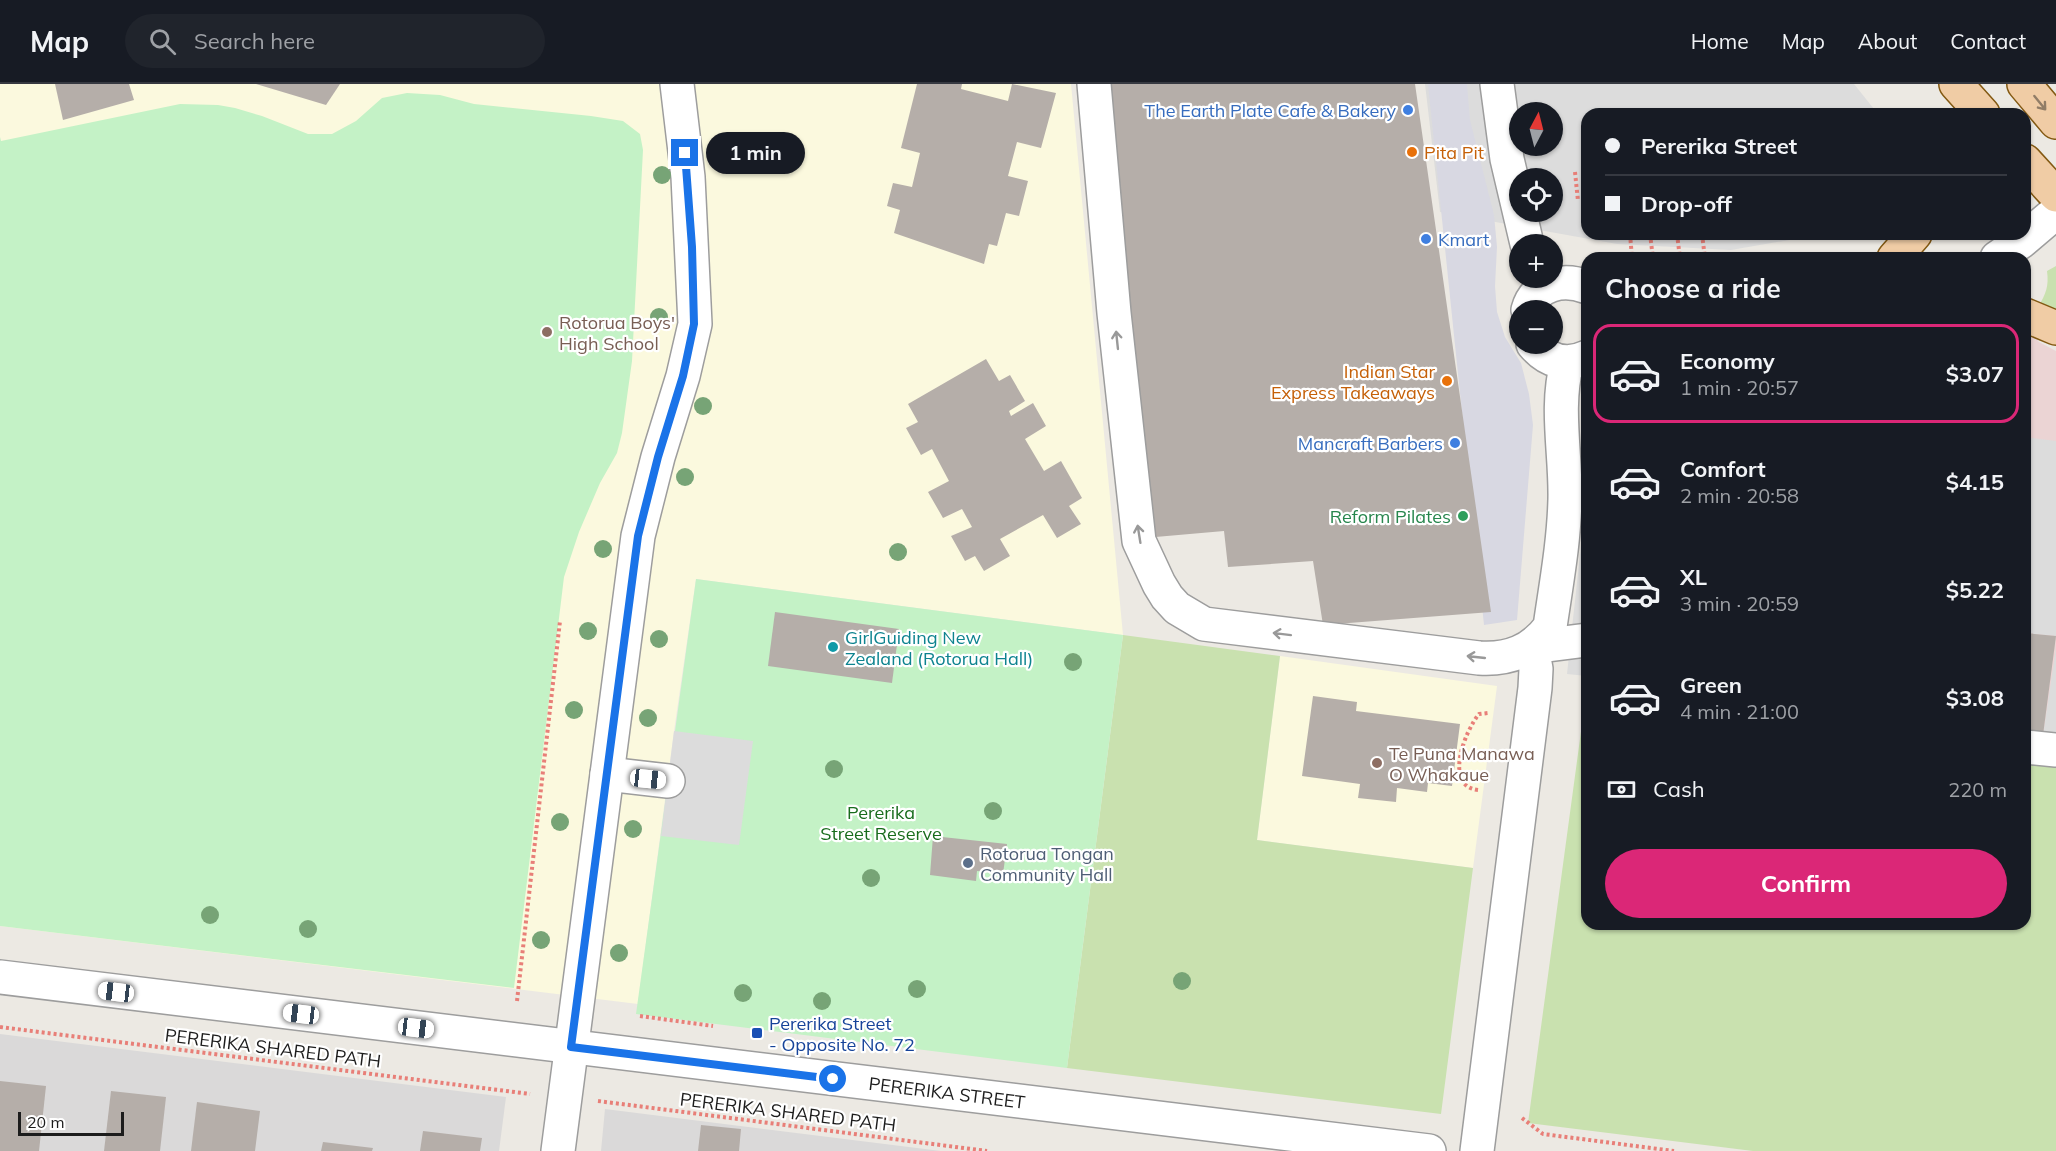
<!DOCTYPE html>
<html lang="en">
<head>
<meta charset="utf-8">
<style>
	body { margin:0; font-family:Mulish,sans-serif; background:#20242c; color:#f1f3f6; height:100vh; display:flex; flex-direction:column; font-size:22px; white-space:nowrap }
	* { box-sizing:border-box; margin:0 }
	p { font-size:20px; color:#9ea1a6 }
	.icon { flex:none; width:33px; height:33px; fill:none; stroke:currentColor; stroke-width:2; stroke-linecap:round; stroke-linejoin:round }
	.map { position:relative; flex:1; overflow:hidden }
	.details { position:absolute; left:1581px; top:168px; width:450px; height:678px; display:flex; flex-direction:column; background:#171b24; border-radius:18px; box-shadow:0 2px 4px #0004 }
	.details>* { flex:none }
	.guide { position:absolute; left:1581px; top:24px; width:450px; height:132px; border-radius:18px; box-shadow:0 2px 4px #0004; display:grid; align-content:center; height:132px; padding:0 24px; background:#171b24 }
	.needle { width:39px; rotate:7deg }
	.tools { position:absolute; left:1509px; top:18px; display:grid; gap:12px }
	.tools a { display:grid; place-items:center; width:54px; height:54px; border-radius:50%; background:#171b24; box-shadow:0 2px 4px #0004; font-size:30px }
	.scale { position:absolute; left:18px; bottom:15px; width:106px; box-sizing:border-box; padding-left:6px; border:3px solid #1c1c1c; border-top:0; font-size:16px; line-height:21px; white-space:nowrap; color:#1c1c1c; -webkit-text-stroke:4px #fff; paint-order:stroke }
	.end { position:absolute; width:27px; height:27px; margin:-14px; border:8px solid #1a73e8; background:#fff; box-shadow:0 0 0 3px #fff }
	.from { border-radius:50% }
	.bubble { position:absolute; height:42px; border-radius:21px; background:#171b24; box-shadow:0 2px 4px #0004; font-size:20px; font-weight:700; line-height:42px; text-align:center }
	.car { position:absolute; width:18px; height:36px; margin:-18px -9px; border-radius:8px; box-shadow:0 0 4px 2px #0007; background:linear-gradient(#fff 24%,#345 0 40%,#fff 0 76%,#345 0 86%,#fff 0) }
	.guide b { display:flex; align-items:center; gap:21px; height:57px; font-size:22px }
	.guide b+b { border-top:2px solid #363941 }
	.guide i { width:15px; height:15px; background:#f1f3f6 }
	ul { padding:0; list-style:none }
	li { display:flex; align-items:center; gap:18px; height:99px; margin:0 12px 9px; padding:0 12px; border:3px solid transparent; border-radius:18px }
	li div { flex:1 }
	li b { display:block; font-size:22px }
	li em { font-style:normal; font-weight:700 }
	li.active { border-color:#db2777 }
	li>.icon { width:54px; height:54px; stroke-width:1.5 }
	h2 { padding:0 24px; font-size:27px; line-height:72px }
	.pay { display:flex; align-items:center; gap:15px; height:66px; padding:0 24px; font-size:22px }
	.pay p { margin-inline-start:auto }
	.action { display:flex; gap:12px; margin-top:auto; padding:12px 24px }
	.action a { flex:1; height:69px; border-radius:36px; background:#db2777; color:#fff; font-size:24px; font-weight:700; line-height:69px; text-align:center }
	header { display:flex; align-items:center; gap:36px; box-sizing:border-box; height:84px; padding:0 30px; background:#171b24; border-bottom:2px solid #363941 }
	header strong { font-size:28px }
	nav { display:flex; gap:33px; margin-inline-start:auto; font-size:21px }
	.search { width:420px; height:54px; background:#20242c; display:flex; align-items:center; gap:15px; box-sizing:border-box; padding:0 21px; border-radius:33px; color:#9ea1a6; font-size:22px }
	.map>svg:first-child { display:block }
</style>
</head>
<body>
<header>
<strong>Map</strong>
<div class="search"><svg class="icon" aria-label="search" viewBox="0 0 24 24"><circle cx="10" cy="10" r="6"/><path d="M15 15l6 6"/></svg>Search here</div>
<nav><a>Home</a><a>Map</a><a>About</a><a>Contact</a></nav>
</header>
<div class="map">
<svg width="2056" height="1067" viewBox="0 0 2056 1067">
	<rect width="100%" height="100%" fill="#ece9e3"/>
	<g fill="#dad9d9">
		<polygon points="0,950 506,1013 499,1067 0,1067"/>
		<polygon points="605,1025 941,1067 601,1067"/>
	</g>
	<polygon fill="#ebd4d4" points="2025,242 2039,258 2056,267 2056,682 2025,678"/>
	<g fill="#fbf9de">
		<polygon points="0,0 1071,0 1123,551 696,495 674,647 638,920 0,842"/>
		<polygon points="1280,572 1497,602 1473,784 1257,756"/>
	</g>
	<g fill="#c9e1af">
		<path d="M2056 182V230L2038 223C2046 210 2049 202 2047 187Z"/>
		<polygon points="1123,551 1280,572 1257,756 1473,784 1441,1030 1067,984"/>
		<polygon points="1585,618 1587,618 1587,840 2025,840 2025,678 2056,682 2056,1067 1753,1067 1528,1039"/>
	</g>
	<g fill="#c4f2c6">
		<polygon points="407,9 440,11 474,20 591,32 623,37 640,50 643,66 632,277 622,349 617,369 600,399 579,448 564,493 514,904 0,842 0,53 1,57 180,20 218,21 235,24 262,32 308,50 332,50 356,37 382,14"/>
		<polygon points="696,495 1123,551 1067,984 636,930"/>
	</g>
	<g fill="#dcdcdc" fill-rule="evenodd">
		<path d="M1425 0H1854L1878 30H1587V150H1824L1731 166 1617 160 1440 128ZM1520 28H1552V62H1520ZM1520 94H1552V128H1520Z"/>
		<polygon points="2025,353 2056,357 2056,552 2025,549"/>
		<polygon points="1584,434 1587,434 1587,592 1567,590"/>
		<polygon points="2056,564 2056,652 2043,651"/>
		<polygon points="674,647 753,657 739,761 661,752"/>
	</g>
	<polygon fill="#d8d8e2" points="1428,0 1467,0 1470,36 1494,131 1497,163 1495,202 1497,228 1505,253 1521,279 1529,310 1533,341 1517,536 1484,541"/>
	<g fill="#b5aea9">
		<polygon points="55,0 129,0 134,16 63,36"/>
		<polygon points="256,0 340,0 326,21"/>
		<polygon points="917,0 962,0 961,5 1008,17 1012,0 1056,9 1041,64 1017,58 1008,92 1028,97 1019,132 1006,129 997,162 989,160 984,180 894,149 900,126 887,122 893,99 912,103 920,69 901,64"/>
		<polygon points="1104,0 1415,0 1491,528 1323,541 1313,477 1228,483 1224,447 1144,454"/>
		<polygon points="986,275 999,297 1010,291 1025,317 1009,327 1011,332 1033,319 1046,342 1025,355 1044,387 1061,377 1082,414 1069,422 1081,440 1057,454 1043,431 1000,455 1010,472 984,487 975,472 965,477 951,452 972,443 962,425 943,434 928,408 949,397 932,365 921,371 906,344 918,338 908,320"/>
		<polygon points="775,528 899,545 892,599 768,582"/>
		<polygon points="2025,549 2056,552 2043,651 2025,648"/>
		<polygon points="1313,612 1357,618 1356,627 1460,640 1452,702 1428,699 1427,708 1397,704 1396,718 1358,714 1360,700 1302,692"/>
		<polygon points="933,752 1007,760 1003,790 977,787 976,797 930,791"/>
		<polygon points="0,997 46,1002 39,1067 0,1067"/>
		<polygon points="111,1007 166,1013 160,1067 104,1067"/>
		<polygon points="197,1018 260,1027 255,1067 191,1067"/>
		<polygon points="701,1041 741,1045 739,1067 698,1067"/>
		<polygon points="423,1047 482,1054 480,1067 420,1067"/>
		<polygon points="323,1058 373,1064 372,1067 321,1067"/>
	</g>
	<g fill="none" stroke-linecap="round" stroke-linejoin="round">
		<defs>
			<g id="minor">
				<path d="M1094 0 1114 229 1139 457 1159 500 1167 513 1177 524 1204 540 1479 574C1509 576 1532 567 1550 543 1556 501 1564 458 1565 415 1566 370 1555 323 1567 279"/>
				<polyline points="1497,0 1507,75 1527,160"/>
				<polyline points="1997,174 2022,157 2056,128"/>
				<path d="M1528 226C1535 199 1564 194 1587 203"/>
				<path d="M1533 260C1547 277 1566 283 1587 273"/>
				<polyline points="1532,563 1587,556"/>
				<polyline points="2025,663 2056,666"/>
				<polyline points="607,690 668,697"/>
				<path id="s1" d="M0 893 1429 1067"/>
				<polyline points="558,1067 638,452 658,373 683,292 695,240 688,93 677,0"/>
				<polyline points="1477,1067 1535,604 1536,585 1532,563"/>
			</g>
			<g id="major">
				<polyline points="1956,0 1983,30"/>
				<polyline points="2024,0 2056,38"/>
				<polyline points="2025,77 2056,111"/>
				<polyline points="1894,174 1915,150"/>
				<polyline points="2025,231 2056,244"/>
			</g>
		</defs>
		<use href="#minor" stroke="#9d9d9d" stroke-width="36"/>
		<use href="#major" stroke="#835912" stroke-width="36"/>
		<g stroke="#e87f78" stroke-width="4" stroke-dasharray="3 3" stroke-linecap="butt">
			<polyline points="1575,88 1578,117"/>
			<polyline points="1630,150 1632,174"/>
			<polyline points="1650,150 1653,174"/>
			<polyline points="1677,150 1680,174"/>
			<polyline points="1702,150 1705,174"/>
			<path d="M1478 706C1443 702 1465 647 1479 630L1488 629"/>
			<polyline points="517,917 560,537"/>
			<polyline points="640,932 713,942"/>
			<polyline points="0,943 530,1010"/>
			<polyline points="598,1017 987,1067"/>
			<polyline points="1522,1034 1543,1050 1674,1067"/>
		</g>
		<use href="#minor" stroke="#fff" stroke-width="33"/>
		<use href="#major" stroke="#f0cca5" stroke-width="33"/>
	</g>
	<g fill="#77a476">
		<circle cx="662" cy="91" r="9"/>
		<circle cx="659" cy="233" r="9"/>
		<circle cx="703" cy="322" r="9"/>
		<circle cx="685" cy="393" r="9"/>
		<circle cx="603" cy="465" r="9"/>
		<circle cx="898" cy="468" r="9"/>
		<circle cx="588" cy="547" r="9"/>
		<circle cx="659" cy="555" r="9"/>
		<circle cx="1073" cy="578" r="9"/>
		<circle cx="574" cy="626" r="9"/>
		<circle cx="648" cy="634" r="9"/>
		<circle cx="834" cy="685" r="9"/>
		<circle cx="993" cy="727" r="9"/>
		<circle cx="560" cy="738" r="9"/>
		<circle cx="633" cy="745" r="9"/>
		<circle cx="871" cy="794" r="9"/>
		<circle cx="210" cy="831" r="9"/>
		<circle cx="308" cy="845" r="9"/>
		<circle cx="541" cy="856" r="9"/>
		<circle cx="619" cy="869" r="9"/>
		<circle cx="1182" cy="897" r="9"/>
		<circle cx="917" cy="905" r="9"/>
		<circle cx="743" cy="909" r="9"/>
		<circle cx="822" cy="917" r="9"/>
	</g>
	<defs><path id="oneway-shaft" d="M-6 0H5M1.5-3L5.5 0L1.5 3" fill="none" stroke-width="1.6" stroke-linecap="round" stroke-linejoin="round" transform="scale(1.5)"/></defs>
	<use stroke="#917d67" href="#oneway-shaft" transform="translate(2040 19) rotate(51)"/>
	<g stroke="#999">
		<use href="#oneway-shaft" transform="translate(1117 256) rotate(-96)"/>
		<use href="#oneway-shaft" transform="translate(1139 450) rotate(-99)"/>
		<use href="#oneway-shaft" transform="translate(1282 550) rotate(-173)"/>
		<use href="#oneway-shaft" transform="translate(1476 573) rotate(-174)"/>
	</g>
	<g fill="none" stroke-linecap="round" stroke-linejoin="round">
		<polyline stroke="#1a73e8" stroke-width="8" points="685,69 692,163 694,240 683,292 658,373 638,452 571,963 833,995"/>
	</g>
	<g fill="#3f7fe0" stroke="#fff" stroke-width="2">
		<circle cx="1408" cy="26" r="6"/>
		<circle cx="1426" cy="155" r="6"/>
		<circle cx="1455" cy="359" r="6"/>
	</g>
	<g fill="#e8710a" stroke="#fff" stroke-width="2">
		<circle cx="1412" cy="68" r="6"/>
		<circle cx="1447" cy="297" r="6"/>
	</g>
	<g fill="#8d6e63" stroke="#fff" stroke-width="2">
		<circle cx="547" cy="248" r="6"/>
		<circle cx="1377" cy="679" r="6"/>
	</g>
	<circle fill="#2e9e5b" stroke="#fff" stroke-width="2" cx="1463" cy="432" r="6"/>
	<circle fill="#0f9aa8" stroke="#fff" stroke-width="2" cx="833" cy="563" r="6"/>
	<circle fill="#5c6f8a" stroke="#fff" stroke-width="2" cx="968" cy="779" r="6"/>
	<rect fill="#1a4fb4" stroke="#fff" stroke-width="2" x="751" y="943" width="12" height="12" rx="3"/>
	<g text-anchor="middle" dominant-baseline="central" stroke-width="4.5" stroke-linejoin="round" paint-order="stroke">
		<g font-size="18" fill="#366cbe" stroke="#fff" text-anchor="end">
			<text x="1396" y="26">The Earth Plate Cafe &amp; Bakery</text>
			<text x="1438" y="155" text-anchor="start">Kmart</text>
			<text x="1443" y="359">Mancraft Barbers</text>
		</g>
		<g font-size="18" fill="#c56008" stroke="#fff" text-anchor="start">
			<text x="1424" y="68">Pita Pit</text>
			<text x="1435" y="287" text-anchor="end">Indian Star<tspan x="1435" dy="21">Express Takeaways</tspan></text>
		</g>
		<g font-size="18" fill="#785e54" stroke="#fff" text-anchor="start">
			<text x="559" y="238">Rotorua Boys'<tspan x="559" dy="21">High School</tspan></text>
			<text x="1389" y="669">Te Puna Manawa<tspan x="1389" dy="21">O Whakaue</tspan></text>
		</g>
		<g font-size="18" fill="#27864d" stroke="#fff" text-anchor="end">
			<text x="1451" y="432">Reform Pilates</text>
		</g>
		<g font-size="18" fill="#0d838f" stroke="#fff" text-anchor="start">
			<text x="845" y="553">GirlGuiding New<tspan x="845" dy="21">Zealand (Rotorua Hall)</tspan></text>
		</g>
		<g font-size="18" fill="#186c1c" stroke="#fff">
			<text x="881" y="728">Pererika<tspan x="881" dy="21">Street Reserve</tspan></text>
		</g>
		<g font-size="18" fill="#4e5e75" stroke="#fff" text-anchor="start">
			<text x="980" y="769">Rotorua Tongan<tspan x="980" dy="21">Community Hall</tspan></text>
		</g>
		<g font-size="18" fill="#164399" stroke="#fff" text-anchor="start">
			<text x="769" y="939">Pererika Street<tspan x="769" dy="21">- Opposite No. 72</tspan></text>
		</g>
		<g font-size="18" fill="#1c1c1c" stroke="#fff">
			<text transform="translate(273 964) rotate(7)">PERERIKA SHARED PATH</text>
			<text stroke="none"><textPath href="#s1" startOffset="954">PERERIKA STREET</textPath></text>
			<text transform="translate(788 1028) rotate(7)">PERERIKA SHARED PATH</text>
		</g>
	</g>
</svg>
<div class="tools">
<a><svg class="needle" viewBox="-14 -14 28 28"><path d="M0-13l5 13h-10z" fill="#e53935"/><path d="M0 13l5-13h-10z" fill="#9ea1a6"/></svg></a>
<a><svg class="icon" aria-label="locate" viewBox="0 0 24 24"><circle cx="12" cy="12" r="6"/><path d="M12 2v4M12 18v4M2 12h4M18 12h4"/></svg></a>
<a>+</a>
<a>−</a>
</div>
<div class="scale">20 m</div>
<i class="end from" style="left:833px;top:995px"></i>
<i class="end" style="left:685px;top:69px"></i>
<div class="bubble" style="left:706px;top:48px;width:99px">1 min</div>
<i class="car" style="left:648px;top:695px;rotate:96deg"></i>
<i class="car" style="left:116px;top:908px;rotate:277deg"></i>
<i class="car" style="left:301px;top:930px;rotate:277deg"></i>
<i class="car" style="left:416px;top:944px;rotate:97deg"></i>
<div class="guide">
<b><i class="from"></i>Pererika Street</b>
<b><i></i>Drop-off</b>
</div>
<section class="details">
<h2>Choose a ride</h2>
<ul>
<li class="active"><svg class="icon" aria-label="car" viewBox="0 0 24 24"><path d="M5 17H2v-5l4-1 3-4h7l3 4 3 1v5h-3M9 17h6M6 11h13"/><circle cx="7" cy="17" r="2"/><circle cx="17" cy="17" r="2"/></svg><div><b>Economy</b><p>1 min · 20:57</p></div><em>$3.07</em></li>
<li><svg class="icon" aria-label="car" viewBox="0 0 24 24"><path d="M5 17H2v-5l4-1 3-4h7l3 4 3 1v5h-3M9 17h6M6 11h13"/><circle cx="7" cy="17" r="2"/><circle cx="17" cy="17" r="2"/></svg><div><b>Comfort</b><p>2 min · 20:58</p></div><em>$4.15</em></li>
<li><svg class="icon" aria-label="car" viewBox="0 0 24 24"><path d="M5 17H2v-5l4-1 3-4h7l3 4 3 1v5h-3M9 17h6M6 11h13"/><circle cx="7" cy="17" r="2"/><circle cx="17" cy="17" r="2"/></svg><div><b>XL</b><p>3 min · 20:59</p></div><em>$5.22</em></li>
<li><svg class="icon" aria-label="car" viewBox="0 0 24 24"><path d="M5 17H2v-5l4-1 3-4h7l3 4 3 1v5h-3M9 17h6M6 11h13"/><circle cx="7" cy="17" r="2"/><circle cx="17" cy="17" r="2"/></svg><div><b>Green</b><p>4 min · 21:00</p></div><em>$3.08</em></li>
</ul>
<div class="pay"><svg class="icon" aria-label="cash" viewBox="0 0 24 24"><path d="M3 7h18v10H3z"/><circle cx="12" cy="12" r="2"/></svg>Cash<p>220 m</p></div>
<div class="action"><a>Confirm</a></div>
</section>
</div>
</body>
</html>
